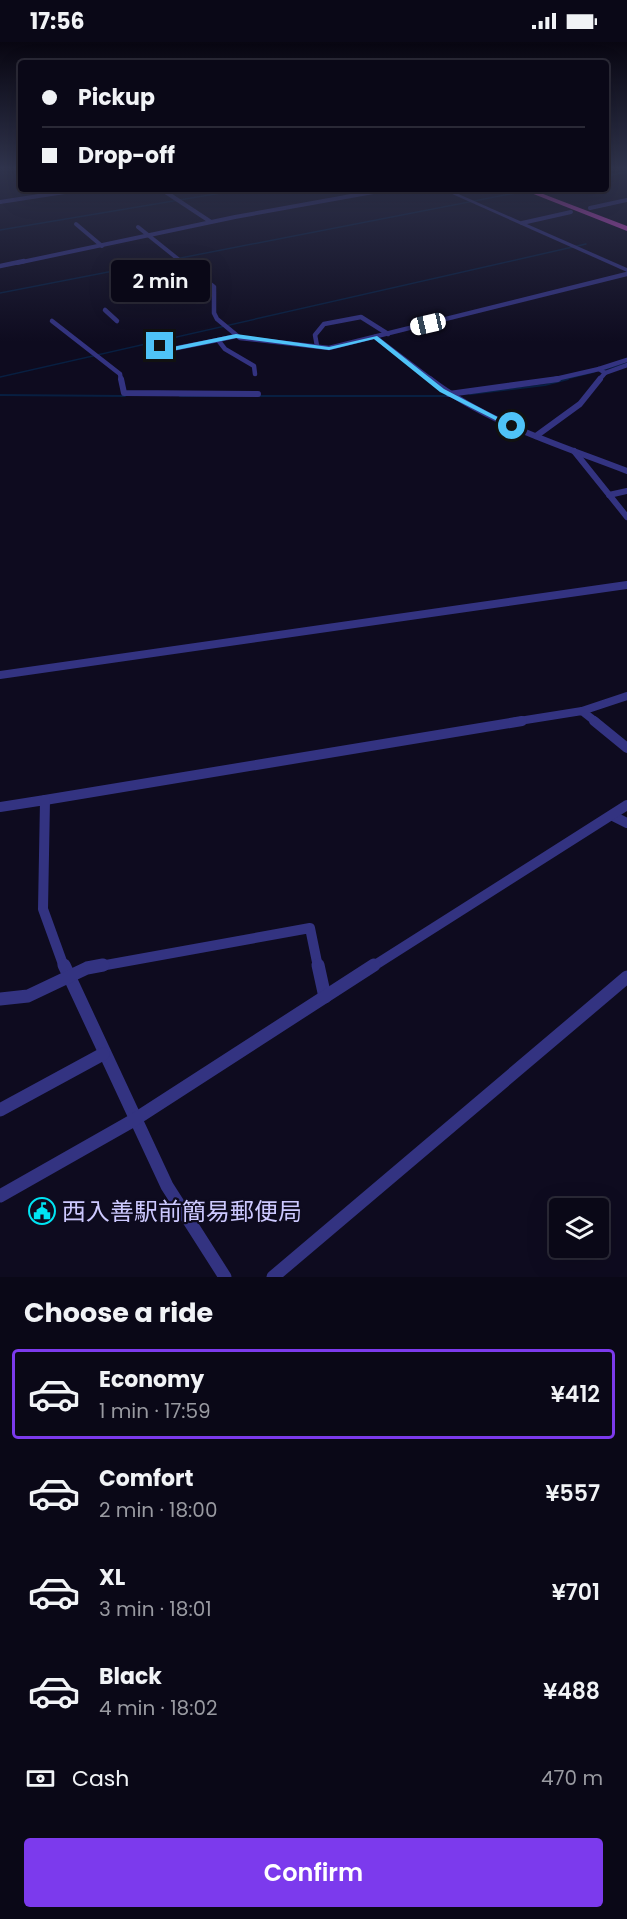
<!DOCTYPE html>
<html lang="en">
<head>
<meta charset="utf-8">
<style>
	body { margin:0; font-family:Poppins,"Noto Sans JP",sans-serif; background:#131120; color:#f1f3f6; height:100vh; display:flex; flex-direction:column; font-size:22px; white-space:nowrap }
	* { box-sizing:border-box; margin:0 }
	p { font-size:20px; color:#999aa1 }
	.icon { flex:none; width:33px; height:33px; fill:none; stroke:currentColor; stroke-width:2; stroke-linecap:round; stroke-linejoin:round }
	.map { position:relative; height:1235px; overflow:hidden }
	.side { display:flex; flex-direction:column; background:#0a0817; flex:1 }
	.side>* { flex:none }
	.banner { position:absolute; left:18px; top:18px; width:591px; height:132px; border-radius:6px; box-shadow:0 6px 24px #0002,0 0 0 2px #2a2936; display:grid; align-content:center; height:132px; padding:0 24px; background:#0a0817 }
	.fabs { position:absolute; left:549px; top:1156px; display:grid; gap:12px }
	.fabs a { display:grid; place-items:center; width:60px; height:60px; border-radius:6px; background:#0a0817; box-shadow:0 6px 24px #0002,0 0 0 2px #2a2936; font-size:30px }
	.end { position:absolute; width:27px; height:27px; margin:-14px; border:8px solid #4fc3f7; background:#111; box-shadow:0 0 0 3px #111 }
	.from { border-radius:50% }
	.bubble { position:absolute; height:42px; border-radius:6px; background:#0a0817; box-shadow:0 6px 24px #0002,0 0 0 2px #2a2936; font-size:20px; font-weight:600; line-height:42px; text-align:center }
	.car { position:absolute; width:18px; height:36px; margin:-18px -9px; border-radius:8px; box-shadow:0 0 4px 2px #0007; background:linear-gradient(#fff 24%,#345 0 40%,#fff 0 76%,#345 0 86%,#fff 0) }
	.banner b { display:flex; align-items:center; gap:21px; height:57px; font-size:22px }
	.banner b+b { border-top:2px solid #2a2936 }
	.banner i { width:15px; height:15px; background:#f1f3f6 }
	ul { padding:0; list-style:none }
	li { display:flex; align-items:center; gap:18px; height:90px; margin:0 12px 9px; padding:0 12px; border:3px solid transparent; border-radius:6px }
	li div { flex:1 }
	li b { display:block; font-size:22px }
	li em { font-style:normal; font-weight:600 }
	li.selected { border-color:#7c3aed }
	li>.icon { width:54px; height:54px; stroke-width:1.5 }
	h2 { padding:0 24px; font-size:27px; line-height:72px }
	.pay { display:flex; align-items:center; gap:15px; height:66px; padding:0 24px; font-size:22px }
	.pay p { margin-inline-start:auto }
	.cta { display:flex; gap:12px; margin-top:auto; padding:12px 24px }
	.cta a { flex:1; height:69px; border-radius:6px; background:#7c3aed; color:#fff; font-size:24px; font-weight:600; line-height:69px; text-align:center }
	.status { display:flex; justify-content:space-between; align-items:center; height:42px; padding:0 30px; background:#0a0817; direction:ltr }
	.status svg { height:16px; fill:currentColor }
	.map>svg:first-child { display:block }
</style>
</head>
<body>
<div class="status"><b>17:56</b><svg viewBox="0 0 49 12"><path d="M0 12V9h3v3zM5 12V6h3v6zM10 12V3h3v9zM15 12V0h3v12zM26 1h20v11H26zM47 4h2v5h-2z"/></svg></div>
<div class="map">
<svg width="627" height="1235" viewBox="0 0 627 1235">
	<rect width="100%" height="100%" fill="#0e0b1f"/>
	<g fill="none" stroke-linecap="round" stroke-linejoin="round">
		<g stroke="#081f41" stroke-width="1.5">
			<polyline points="606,134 627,130"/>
			<polyline points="0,188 245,147"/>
			<polyline points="0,251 536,147"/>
			<polyline points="603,328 627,321"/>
			<polyline points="0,335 586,202"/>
			<polyline points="562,338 594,330"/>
		</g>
		<g stroke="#081f41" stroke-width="2">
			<polyline points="470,352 545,343 568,337"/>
			<polyline points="0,353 125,354"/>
			<polyline points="180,354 449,354"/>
		</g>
		<g stroke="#333381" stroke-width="4">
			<polyline points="161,147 211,180"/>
			<polyline points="0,160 84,147"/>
			<polyline points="590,166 627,158"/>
			<polyline points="522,181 571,170"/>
			<polyline points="76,182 102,204"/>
			<polyline points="138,185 183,221"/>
			<polyline points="17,221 235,175 390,147"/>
		</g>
		<g stroke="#333381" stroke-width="4.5">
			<polyline points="181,219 214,245 214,271 217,277 240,296 329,306 627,232"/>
			<polyline points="0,224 24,219"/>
			<polyline points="105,268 117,279"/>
			<polyline points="52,279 120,332 121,338"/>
			<polyline points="236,294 218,298 225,307 254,324 255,332"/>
			<polyline points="375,295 432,338"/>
			<polyline points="160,304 167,308 218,298"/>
			<polyline points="317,304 315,293 324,282 361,275 388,292"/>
			<polyline points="627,318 599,327 605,331 627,323"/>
			<polyline points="551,338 599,327"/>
			<polyline points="599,338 605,331"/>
		</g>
		<g stroke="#333381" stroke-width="6">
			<polyline points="121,337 124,351 258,352"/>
			<path d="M430 337C487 381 560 403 627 429"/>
			<polyline points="449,352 558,337"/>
			<polyline points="536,394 580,362 600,337"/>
			<polyline points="574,409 627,475"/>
			<polyline points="609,453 627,449"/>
		</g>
		<g stroke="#333381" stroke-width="8">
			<polyline points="0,633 627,543"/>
			<polyline points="582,669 627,654"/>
			<polyline points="513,680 582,669 596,680"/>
		</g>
		<g stroke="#333381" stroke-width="10">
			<polyline points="594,679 627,706"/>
			<polyline points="45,758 522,679"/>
			<polyline points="0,765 45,758 43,867 64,925"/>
			<polyline points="613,774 627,781"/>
			<polyline points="95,925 310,886 318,925"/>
			<polyline points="372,925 627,763"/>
		</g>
		<g stroke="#333381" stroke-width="13">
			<polyline points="64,923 167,1144 225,1235"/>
			<polyline points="318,923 325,955"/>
			<polyline points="0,957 28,954 87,926 103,923"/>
			<polyline points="0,1068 103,1012"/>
			<polyline points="0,1154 134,1078 374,923"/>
			<polyline points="273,1235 627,935"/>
		</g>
		<polygon fill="#333381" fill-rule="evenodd" points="441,147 447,147 627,226 627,230"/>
		<polygon fill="#db4ad2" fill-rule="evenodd" points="521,147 530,147 627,184 627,189"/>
	</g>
	<linearGradient id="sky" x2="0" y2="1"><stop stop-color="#080611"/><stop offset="0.42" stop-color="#30344d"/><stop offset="1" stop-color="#30344d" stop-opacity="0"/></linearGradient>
	<rect width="627" height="300" fill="url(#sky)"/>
	<polygon fill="#4fc3f7" points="236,292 329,305 377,294 444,347 515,384 509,385 440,350 374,297 329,308 236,296 167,310 157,304 160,303 168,306"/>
	<defs>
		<symbol id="civic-ring" viewBox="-11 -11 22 22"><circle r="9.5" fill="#0e0b1f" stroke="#00e5f4" stroke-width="1.5"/><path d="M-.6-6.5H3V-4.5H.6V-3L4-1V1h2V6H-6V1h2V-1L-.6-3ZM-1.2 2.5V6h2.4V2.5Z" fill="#00e5f4"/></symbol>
	</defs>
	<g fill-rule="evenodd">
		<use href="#civic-ring" x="27" y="1154" width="30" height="30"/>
	</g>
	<g text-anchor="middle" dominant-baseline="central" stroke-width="4.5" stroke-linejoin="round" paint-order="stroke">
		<g font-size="24" fill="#cdc9ff" stroke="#0e0b1f" text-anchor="start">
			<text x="62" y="1169">西入善駅前簡易郵便局</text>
		</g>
	</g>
</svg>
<div class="fabs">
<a><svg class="icon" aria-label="layers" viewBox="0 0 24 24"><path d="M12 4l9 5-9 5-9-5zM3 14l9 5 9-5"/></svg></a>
</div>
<i class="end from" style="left:512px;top:384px"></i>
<i class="end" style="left:160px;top:304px"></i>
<div class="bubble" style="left:111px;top:218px;width:99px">2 min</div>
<i class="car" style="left:428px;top:282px;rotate:257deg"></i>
<div class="banner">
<b><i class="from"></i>Pickup</b>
<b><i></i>Drop-off</b>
</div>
</div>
<section class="side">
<h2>Choose a ride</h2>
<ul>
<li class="selected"><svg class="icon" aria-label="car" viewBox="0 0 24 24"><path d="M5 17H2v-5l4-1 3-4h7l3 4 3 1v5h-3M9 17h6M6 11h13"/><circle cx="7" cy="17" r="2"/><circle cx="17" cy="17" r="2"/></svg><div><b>Economy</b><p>1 min · 17:59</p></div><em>¥412</em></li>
<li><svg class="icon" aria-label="car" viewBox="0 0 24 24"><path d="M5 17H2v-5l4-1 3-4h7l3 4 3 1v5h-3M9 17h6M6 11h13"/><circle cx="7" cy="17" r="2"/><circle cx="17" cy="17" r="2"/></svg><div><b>Comfort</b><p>2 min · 18:00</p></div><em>¥557</em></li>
<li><svg class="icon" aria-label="car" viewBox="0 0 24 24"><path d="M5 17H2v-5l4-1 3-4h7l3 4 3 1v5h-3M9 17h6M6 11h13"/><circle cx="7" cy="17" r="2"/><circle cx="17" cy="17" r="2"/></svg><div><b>XL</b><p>3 min · 18:01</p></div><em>¥701</em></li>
<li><svg class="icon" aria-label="car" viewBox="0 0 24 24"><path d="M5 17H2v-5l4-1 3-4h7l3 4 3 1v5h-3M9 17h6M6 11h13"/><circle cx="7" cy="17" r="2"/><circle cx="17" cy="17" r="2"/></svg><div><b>Black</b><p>4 min · 18:02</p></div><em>¥488</em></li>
</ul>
<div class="pay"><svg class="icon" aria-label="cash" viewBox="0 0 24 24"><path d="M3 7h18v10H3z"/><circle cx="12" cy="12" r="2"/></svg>Cash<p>470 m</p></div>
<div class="cta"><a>Confirm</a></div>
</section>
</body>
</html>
